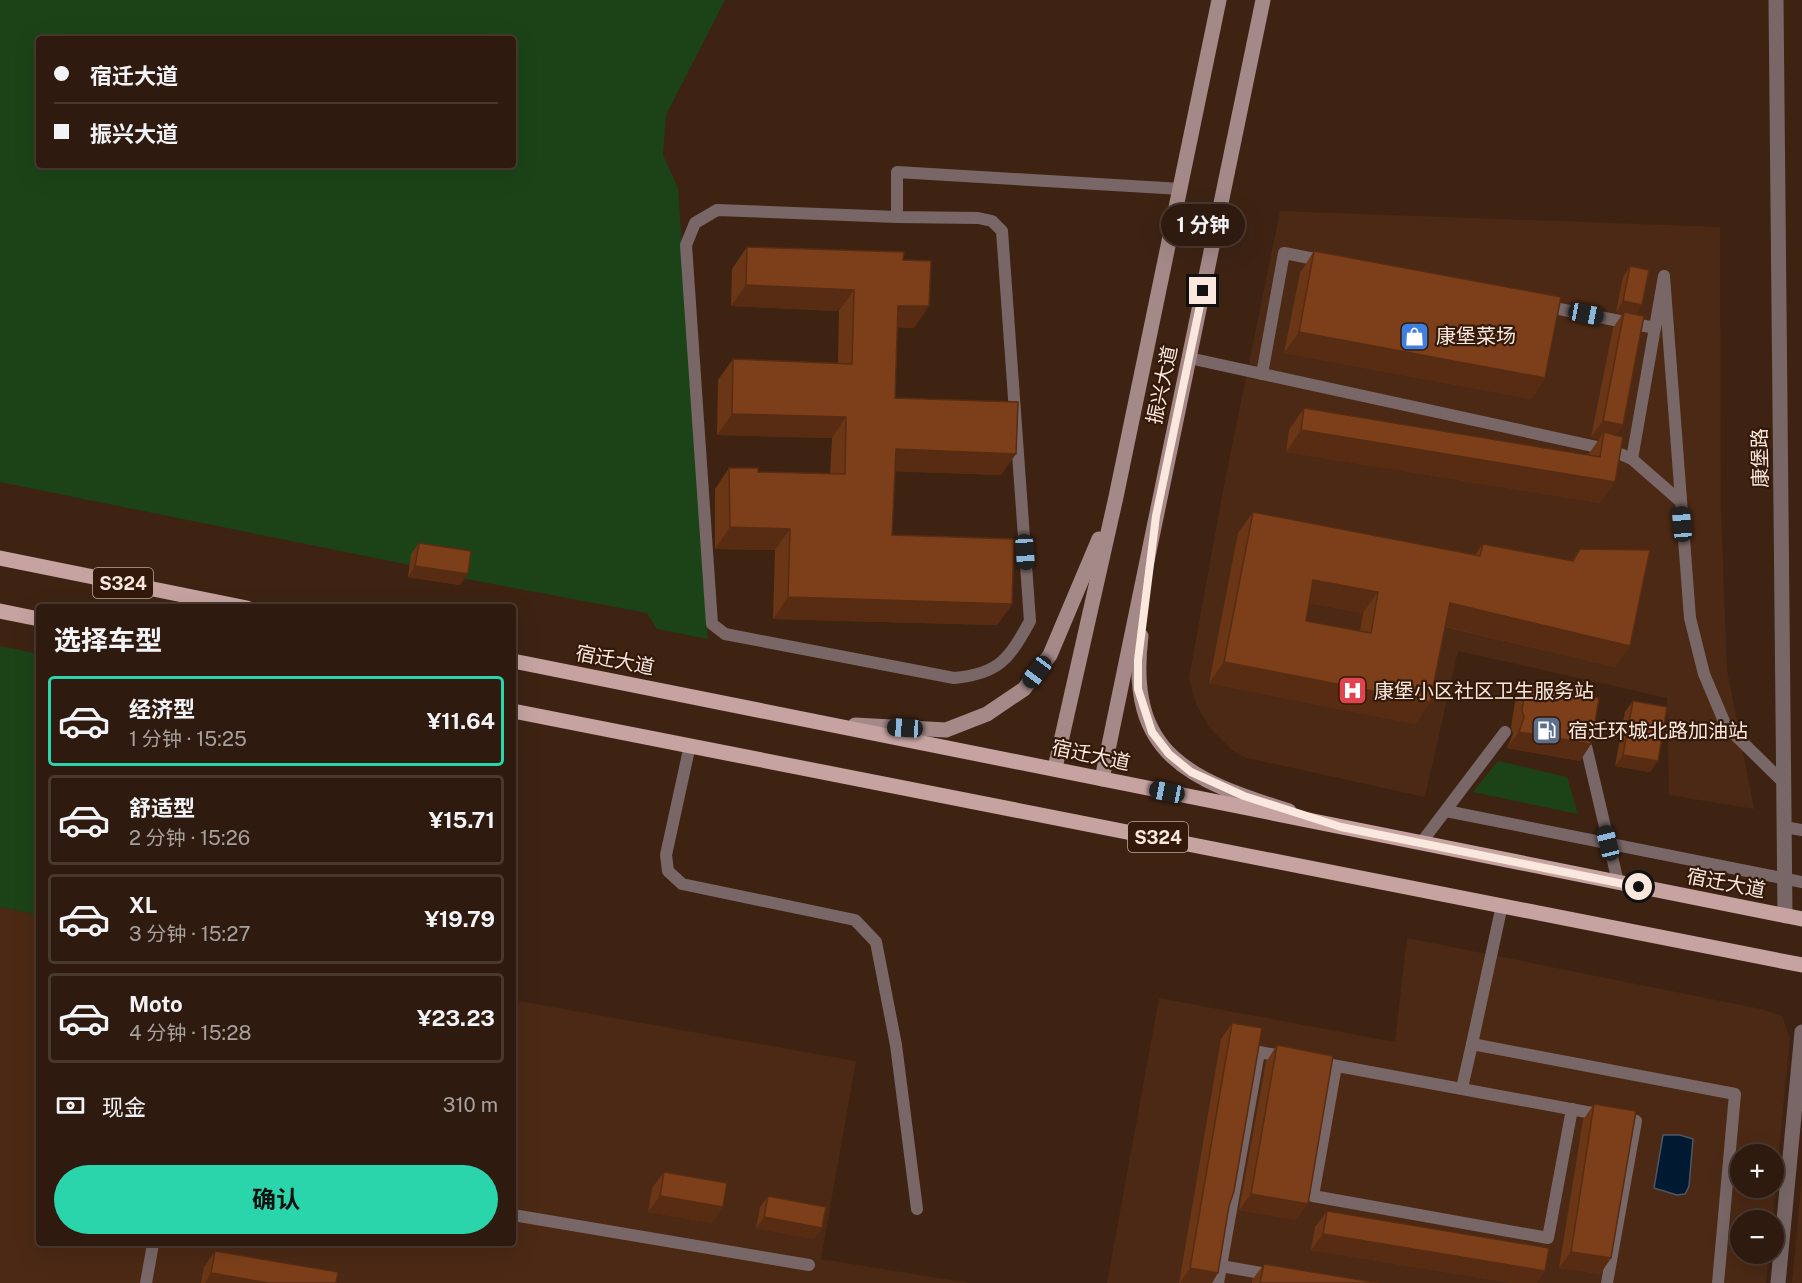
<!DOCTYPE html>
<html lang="zh">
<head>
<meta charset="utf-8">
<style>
	body { margin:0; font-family:"Public Sans","Noto Sans SC",sans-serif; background:#362317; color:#f1f3f6; height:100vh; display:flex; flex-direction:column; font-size:22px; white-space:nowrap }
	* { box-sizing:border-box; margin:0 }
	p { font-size:20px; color:#a7a19e }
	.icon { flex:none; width:33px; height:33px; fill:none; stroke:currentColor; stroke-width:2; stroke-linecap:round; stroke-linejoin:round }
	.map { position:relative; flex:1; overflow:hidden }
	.details { position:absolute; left:36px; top:604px; width:480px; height:642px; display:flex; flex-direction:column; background:#2e1a0e; border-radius:6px; box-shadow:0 6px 24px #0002,0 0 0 2px #49382e }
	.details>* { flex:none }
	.top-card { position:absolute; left:36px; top:36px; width:480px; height:132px; border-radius:6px; box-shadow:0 6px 24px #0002,0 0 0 2px #49382e; display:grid; align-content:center; height:132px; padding:0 18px; background:#2e1a0e }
	.buttons { position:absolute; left:1730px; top:1144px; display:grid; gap:12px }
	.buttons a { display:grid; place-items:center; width:54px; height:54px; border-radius:50%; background:#2e1a0e; box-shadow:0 6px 24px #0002,0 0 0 2px #49382e; font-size:30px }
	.end { position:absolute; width:27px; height:27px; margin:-14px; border:8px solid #fae7dd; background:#111; box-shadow:0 0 0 3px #111 }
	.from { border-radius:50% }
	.bubble { position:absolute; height:42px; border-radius:21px; background:#2e1a0e; box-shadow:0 6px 24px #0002,0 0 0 2px #49382e; font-size:20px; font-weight:700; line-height:42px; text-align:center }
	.car { position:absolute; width:18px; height:36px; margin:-18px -9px; border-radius:8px; box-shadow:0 0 4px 2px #0007; background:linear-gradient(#222 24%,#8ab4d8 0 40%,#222 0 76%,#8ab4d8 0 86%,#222 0) }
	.top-card b { display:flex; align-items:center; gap:21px; height:57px; font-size:22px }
	.top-card b+b { border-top:2px solid #49382e }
	.top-card i { width:15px; height:15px; background:#f1f3f6 }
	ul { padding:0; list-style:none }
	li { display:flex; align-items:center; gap:18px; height:90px; margin:0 12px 9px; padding:0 6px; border:3px solid #49382e; border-radius:6px }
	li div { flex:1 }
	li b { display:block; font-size:22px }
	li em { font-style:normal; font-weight:700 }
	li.active { border-color:#2bd5ac }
	li>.icon { width:54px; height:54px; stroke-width:1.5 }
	h2 { padding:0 18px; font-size:27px; line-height:72px }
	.pay { display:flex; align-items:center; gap:15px; height:66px; padding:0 18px; font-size:22px }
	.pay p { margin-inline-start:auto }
	.button { display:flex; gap:12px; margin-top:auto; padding:12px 18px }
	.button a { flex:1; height:69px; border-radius:36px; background:#2bd5ac; color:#111; font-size:24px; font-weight:700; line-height:69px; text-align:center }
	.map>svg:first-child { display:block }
</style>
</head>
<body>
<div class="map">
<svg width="1802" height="1283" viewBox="0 0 1802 1283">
	<rect width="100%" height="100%" fill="#3e2313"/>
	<g fill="#4b2915" fill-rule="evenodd">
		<polygon points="1280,211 1720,227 1721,511 1727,670 1754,809 1669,795 1667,698 1458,651 1425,797 1247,758 1233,751 1209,727 1196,704 1189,678 1223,490"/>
		<polygon points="0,907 39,915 39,1244 513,1244 513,1000 856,1061 821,1259 969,1283 0,1283"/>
		<path d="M1407 938 1761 1009 1782 1016 1790 1038 1772 1221H1740V1254H1769L1766 1283H1107L1159 998 1395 1042ZM1740 1155H1773V1188H1740Z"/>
		<polygon points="1802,1176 1802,1283 1792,1283"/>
	</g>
	<g fill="#1c4318" fill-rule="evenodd">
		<path d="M0 0H725L666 115 663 155 678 188 708 639 657 629 647 613 461 578 410 565 0 482ZM39 39H513V165H39Z"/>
		<polygon points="0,646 39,654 39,915 0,907"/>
		<polygon points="1498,761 1567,777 1578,814 1473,792"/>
	</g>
	<polygon fill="#021932" stroke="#4c5765" stroke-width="1.5" points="1663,1135 1680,1135 1693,1139 1689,1186 1685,1194 1677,1195 1654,1188"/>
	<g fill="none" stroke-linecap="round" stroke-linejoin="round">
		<g stroke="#786766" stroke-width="12">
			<path d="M897 217 978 218 992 221 1002 231 1030 621C1009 659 999 674 954 678L725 634 712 624 686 245 695 223 717 210 897 217V172L1181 189"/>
			<polyline points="1544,306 1655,328"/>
			<polyline points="1189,358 1611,450 1632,459"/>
			<polyline points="1262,374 1284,253 1325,261"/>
			<polyline points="1680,501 1632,459 1664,276 1690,618 1704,674 1726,726 1784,783"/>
			<polyline points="690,745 666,855 668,871 682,884 855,920 876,942 896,1045 917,1209"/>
			<polyline points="1586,746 1618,882"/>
			<polyline points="1446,811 1802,882"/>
			<polyline points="1784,827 1802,830"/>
			<polyline points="1421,843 1505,732"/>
			<polyline points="1502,905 1472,1044 1735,1094 1718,1283"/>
			<polyline points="1316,1062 1603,1115"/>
			<polyline points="1336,1066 1313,1196 1548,1238 1572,1109"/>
			<polyline points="1462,1088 1472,1044"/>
			<polyline points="513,1215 809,1265"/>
			<polyline points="1221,1266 1273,1275"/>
			<polyline points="146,1283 153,1244"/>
			<polyline points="1218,1283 1259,1052 1287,1057"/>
			<polyline points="1607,1283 1636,1121 1620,1118"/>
		</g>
		<g stroke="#786766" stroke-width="15">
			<polyline points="1776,0 1785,916"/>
			<polyline points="1778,1283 1802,1032"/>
		</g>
		<g stroke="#a48988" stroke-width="15">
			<path d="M1141 636C1126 755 1190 780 1289 811"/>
			<polyline points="855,725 946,730 987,714 1024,689 1050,655 1099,539"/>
			<polyline points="1055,768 1116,497 1219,0"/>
			<polyline points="1102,779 1263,0"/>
		</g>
		<g stroke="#c6a3a1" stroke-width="15">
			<polyline points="0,558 247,608"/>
			<polyline points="0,611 39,619"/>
			<polyline points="513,661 1802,919"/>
			<polyline points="513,711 1802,965"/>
		</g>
	</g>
	<g fill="#6b3616" fill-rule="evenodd">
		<polygon points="747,247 903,260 914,328 897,327 895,398 1001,475 895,471 892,535 1012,604 997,625 773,619 775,550 715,549 715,489 729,468 758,472 830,474 832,438 717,435 718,380 733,359 838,363 839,311 731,306 732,269"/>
		<polygon points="1314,251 1545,378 1531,399 1284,353 1300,273"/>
		<polygon points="1630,266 1642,305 1636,314 1623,425 1616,435 1600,503 1286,452 1289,430 1304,408 1588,455 1599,439 1591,437 1613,328 1623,313 1616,312 1623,277"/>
		<path d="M1253 512 1475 555 1483 544 1571 561 1580 549 1630 646 1615 667 1445 627 1430 702 1415 724 1209 683 1238 533ZM1309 603 1363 613 1360 631 1306 621Z"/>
		<polygon points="419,543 460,585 408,577 411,554"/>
		<polygon points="1526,686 1589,729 1580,761 1507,748 1513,734 1511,727 1515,702"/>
		<polygon points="1633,701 1650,772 1615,766 1625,712"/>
		<polygon points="1232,1023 1212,1283 1179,1283 1221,1039"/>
		<polygon points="1277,1045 1296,1220 1239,1210 1266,1062"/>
		<polygon points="1594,1104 1611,1258 1600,1274 1559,1268 1583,1120"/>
		<polygon points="664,1172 712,1223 648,1212 652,1188"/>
		<polygon points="768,1196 814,1239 756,1228 760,1207"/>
		<polygon points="1327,1211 1545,1271 1536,1283 1511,1283 1311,1250 1315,1227"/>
		<polygon points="215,1251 336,1283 201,1283 204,1267"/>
		<polygon points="1264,1264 1379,1283 1252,1283 1252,1280"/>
	</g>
	<g fill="#572c12">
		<polygon points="746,285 854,290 839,311 731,306"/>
		<polygon points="1623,301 1642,305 1635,315 1616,312"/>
		<polygon points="898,306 929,306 914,328 883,327"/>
		<polygon points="1299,332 1545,378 1531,399 1284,353"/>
		<polygon points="732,414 846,417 832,438 717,435"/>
		<polygon points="1603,421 1623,425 1611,442 1604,432 1599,439 1591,437"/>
		<polygon points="1301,430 1615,482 1600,503 1286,452"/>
		<polygon points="896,449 1016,454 1001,475 881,471"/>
		<polygon points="730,527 790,529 775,550 715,549"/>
		<polygon points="415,566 468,574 460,585 408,577"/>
		<polygon points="1313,580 1378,592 1363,613 1299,601"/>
		<polygon points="788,597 1012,604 997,625 773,619"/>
		<polygon points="1450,603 1630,646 1615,667 1435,624"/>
		<polygon points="1224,662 1430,702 1415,724 1209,683"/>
		<polygon points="1595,722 1583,738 1591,744 1580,761 1507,748 1519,732 1589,728"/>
		<polygon points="1623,755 1658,761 1650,772 1615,766"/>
		<polygon points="1251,1194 1308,1204 1296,1220 1239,1210"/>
		<polygon points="660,1196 723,1207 712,1223 648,1212"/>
		<polygon points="764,1217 822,1228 814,1239 756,1228"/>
		<polygon points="1323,1234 1545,1271 1536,1283 1511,1283 1311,1250"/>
		<polygon points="1571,1252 1611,1258 1600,1274 1559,1268"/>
		<polygon points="1190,1268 1218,1273 1212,1283 1180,1283"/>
		<polygon points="211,1273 269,1283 205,1283"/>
	</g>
	<g fill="#7c3f1a" stroke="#572c12" stroke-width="1.5" fill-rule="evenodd">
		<polygon points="747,247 904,252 903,260 931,261 929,306 898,306 895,398 1018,402 1016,454 896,449 892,535 1014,539 1012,604 788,597 790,529 730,527 729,468 758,468 758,472 845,474 846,417 732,414 733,359 852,364 854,290 746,285"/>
		<polygon points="1314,251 1561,297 1545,378 1299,332"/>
		<polygon points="1630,266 1649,270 1642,305 1623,301"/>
		<polygon points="1624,312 1644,316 1623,425 1603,421"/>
		<polygon points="1304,408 1600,457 1604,432 1623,437 1615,482 1301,430"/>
		<path d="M1253 512 1480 556 1483 544 1573 561 1580 549 1650 550 1630 646 1450 603 1430 702 1224 662ZM1313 580 1378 592 1371 633 1306 621Z"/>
		<polygon points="419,543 471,551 468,574 415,566"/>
		<polygon points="1526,686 1599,698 1595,722 1589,728 1591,744 1519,732 1524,717 1522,710"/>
		<polygon points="1633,701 1667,707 1658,761 1623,755"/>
		<polygon points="1232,1023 1262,1028 1234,1191 1229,1206 1218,1273 1190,1268"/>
		<polygon points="1277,1045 1333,1056 1308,1204 1251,1194"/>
		<polygon points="1594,1104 1636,1111 1611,1258 1571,1252"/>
		<polygon points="664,1172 727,1183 723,1207 660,1196"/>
		<polygon points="768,1196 826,1207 822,1228 764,1217"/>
		<polygon points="1327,1211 1549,1248 1545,1271 1323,1234"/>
		<polygon points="215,1251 338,1272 336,1283 269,1283 211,1273"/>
		<polygon points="1264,1264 1379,1283 1260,1283"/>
	</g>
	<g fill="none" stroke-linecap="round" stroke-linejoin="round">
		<polyline stroke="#fae7dd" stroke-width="8" points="1203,291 1156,516 1138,660 1138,689 1152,732 1169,754 1191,772 1244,796 1341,827 1639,887"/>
	</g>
	<defs>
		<symbol id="shop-square" viewBox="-11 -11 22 22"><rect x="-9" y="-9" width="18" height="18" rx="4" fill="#3f7fe0" stroke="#331909"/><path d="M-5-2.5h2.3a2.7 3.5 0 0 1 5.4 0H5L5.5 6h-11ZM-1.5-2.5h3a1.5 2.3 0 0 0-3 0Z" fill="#fff"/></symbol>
		<symbol id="hospital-square" viewBox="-11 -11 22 22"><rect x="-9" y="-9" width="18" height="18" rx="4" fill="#e0444e" stroke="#331909"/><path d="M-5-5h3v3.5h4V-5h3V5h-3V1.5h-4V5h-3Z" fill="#fff"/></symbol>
		<symbol id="fuel-square" viewBox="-11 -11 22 22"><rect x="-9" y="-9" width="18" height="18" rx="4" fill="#5c6f8a" stroke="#331909"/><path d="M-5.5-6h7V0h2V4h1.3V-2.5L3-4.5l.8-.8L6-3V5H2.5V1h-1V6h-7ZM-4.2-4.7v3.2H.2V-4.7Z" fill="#fff"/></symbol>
	</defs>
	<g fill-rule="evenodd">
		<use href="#shop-square" x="1398" y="320" width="33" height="33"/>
		<use href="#hospital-square" x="1336" y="674" width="33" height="33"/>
		<use href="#fuel-square" x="1530" y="714" width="33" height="33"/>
	</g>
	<g text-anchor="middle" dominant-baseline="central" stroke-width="4.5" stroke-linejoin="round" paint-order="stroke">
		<g fill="#331909" stroke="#bea99d" stroke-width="1.5">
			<rect x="93" y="568" width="60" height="30" rx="4.5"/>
			<rect x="1128" y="822" width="60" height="30" rx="4.5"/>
		</g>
		<g font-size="18" font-weight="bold" fill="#fae7dd">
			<text x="123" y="583">S324</text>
			<text x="1158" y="837">S324</text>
		</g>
		<g font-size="20" fill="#fae7dd" stroke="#331909" text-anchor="start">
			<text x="1436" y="336">康堡菜场</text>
			<text x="1374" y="691">康堡小区社区卫生服务站</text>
			<text x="1568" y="731">宿迁环城北路加油站</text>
		</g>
		<g font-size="20" fill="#fae7dd" stroke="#331909">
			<text transform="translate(1162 385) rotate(-78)">振兴大道</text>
			<text transform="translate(1760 458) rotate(-91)">康堡路</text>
			<text transform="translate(615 660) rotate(11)">宿迁大道</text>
			<text transform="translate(1091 755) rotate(12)">宿迁大道</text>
			<text transform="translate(1726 883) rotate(11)">宿迁大道</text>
		</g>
	</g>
</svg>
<div class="buttons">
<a>+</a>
<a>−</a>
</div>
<i class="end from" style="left:1639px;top:887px"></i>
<i class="end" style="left:1203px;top:291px"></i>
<div class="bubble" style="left:1161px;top:204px;width:84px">1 分钟</div>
<i class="car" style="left:1586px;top:314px;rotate:101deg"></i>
<i class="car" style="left:1682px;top:524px;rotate:355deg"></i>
<i class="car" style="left:1025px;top:552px;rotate:176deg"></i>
<i class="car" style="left:1037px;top:672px;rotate:217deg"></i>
<i class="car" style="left:905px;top:728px;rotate:274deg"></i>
<i class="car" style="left:1167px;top:792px;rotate:281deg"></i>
<i class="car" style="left:1608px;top:843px;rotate:346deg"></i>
<div class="top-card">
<b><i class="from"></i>宿迁大道</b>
<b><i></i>振兴大道</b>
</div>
<section class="details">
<h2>选择车型</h2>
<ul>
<li class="active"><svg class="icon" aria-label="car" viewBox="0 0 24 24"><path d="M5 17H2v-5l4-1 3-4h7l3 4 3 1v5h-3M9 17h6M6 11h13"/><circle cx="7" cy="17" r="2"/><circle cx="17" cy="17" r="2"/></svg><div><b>经济型</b><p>1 分钟 · 15:25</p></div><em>¥11.64</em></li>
<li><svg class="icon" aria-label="car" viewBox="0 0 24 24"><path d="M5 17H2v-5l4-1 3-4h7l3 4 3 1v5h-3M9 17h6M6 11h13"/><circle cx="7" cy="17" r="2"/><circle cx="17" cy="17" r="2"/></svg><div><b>舒适型</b><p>2 分钟 · 15:26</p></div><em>¥15.71</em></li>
<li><svg class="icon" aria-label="car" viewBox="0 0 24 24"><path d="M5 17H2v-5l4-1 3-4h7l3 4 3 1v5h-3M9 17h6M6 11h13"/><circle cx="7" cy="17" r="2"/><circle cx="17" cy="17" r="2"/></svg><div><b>XL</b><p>3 分钟 · 15:27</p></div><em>¥19.79</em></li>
<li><svg class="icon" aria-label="car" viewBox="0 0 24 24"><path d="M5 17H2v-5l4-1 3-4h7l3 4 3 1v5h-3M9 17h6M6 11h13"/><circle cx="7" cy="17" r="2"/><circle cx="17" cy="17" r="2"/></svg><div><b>Moto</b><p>4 分钟 · 15:28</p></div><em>¥23.23</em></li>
</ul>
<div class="pay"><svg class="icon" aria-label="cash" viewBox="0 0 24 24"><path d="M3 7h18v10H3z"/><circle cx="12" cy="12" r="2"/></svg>现金<p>310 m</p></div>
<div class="button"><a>确认</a></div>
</section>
</div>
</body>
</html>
